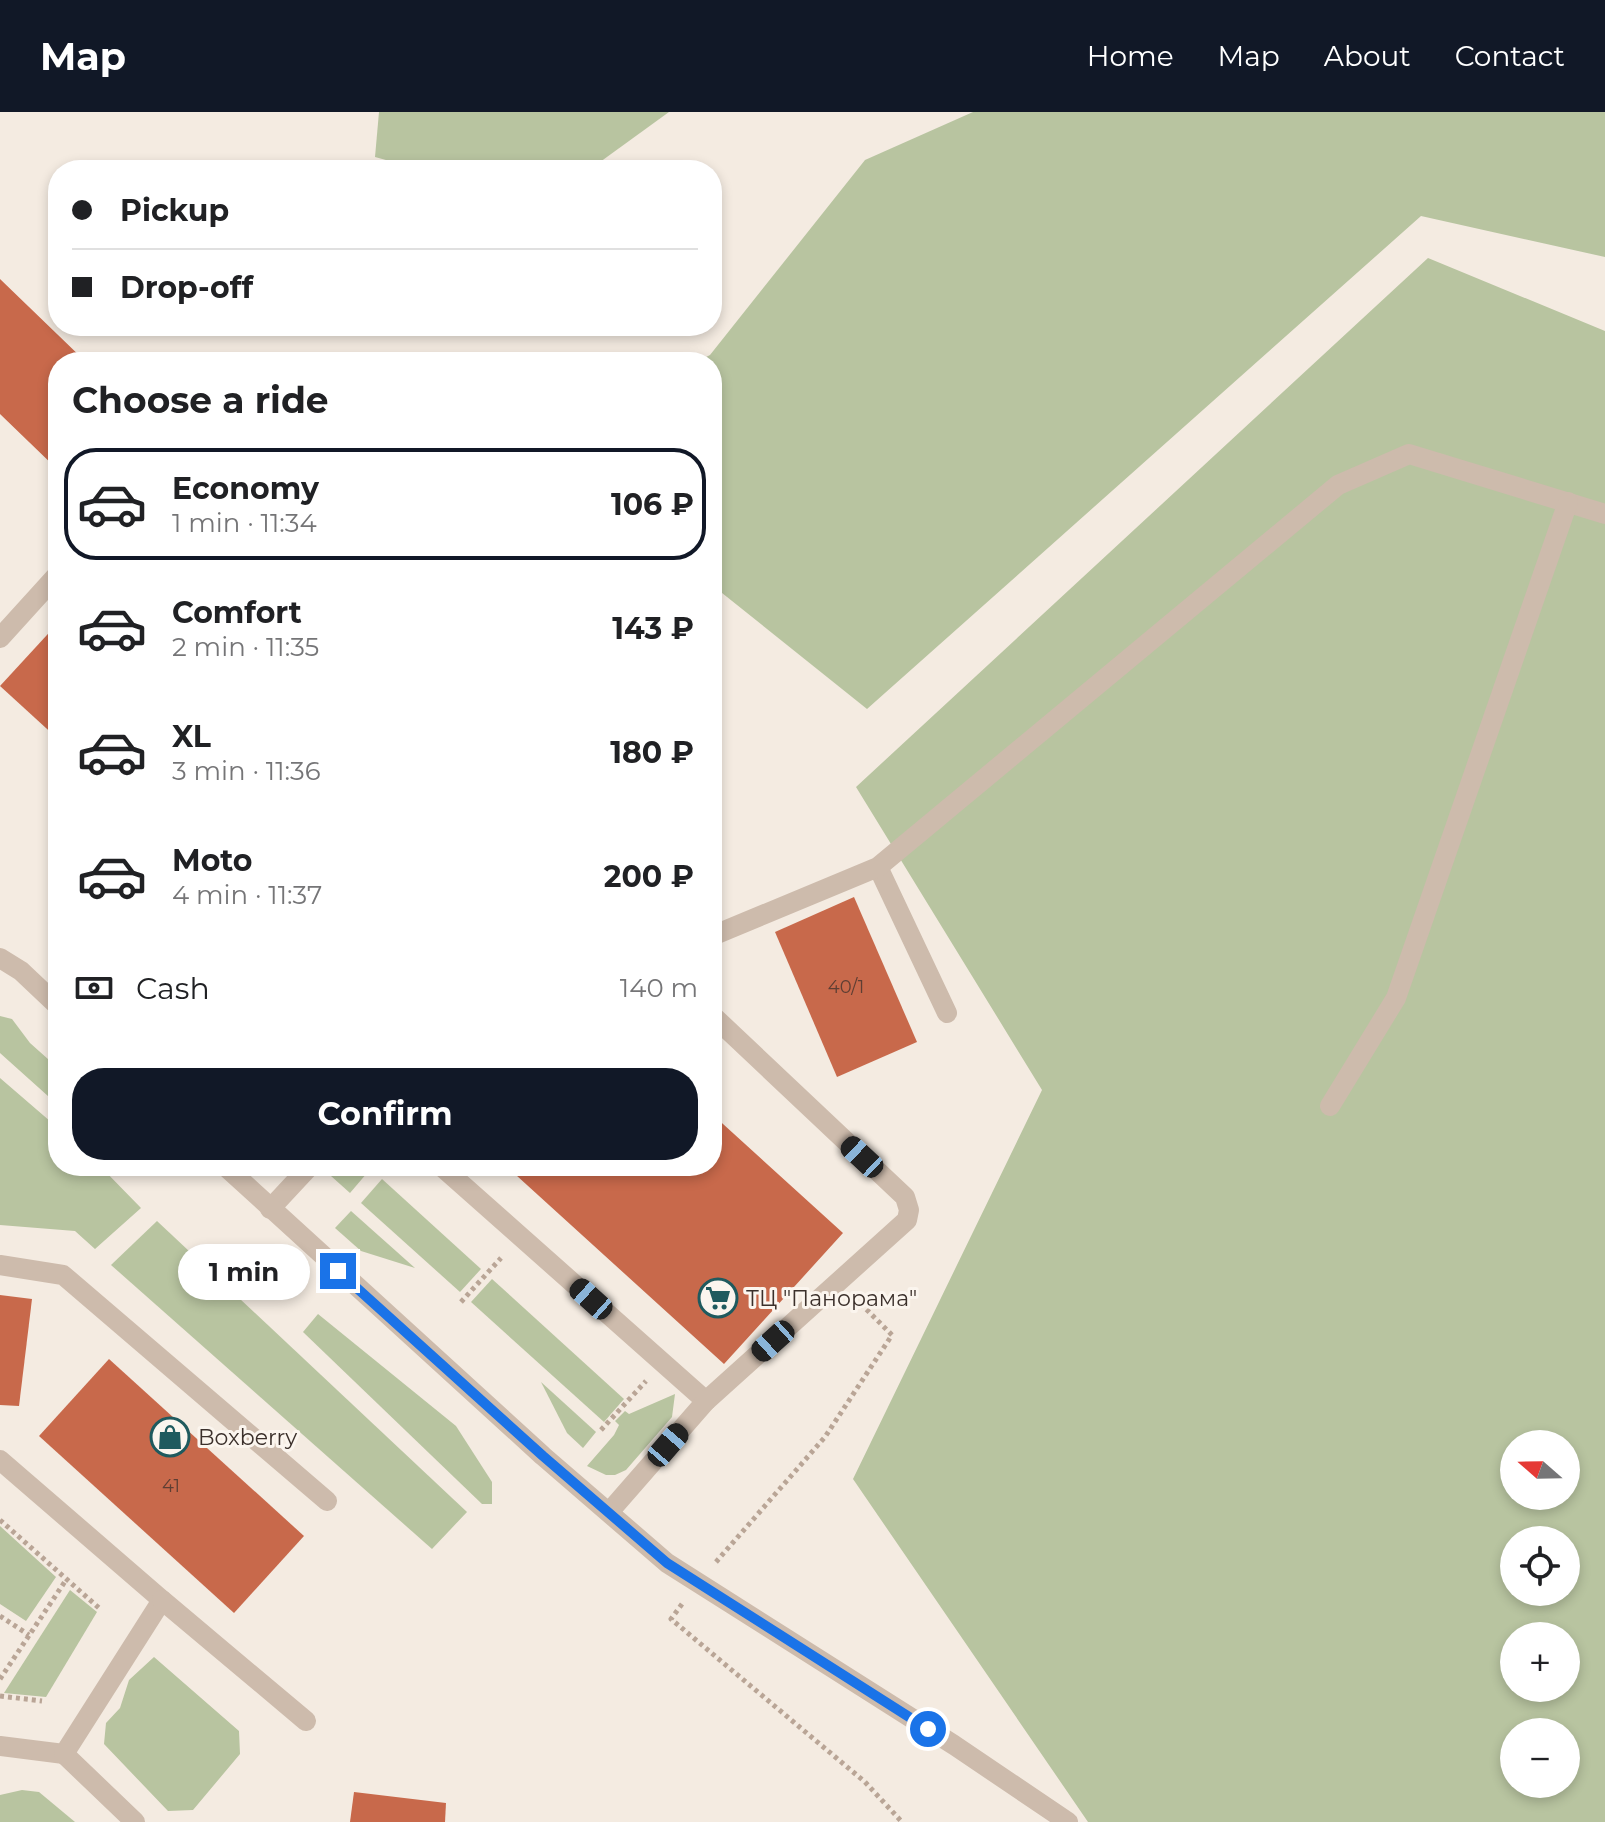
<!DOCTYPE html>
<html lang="en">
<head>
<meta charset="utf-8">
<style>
	body { margin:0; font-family:Montserrat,sans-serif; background:#f6f6f6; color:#202124; height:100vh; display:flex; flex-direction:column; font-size:30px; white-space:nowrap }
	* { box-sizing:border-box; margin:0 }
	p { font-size:26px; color:#757577 }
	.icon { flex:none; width:44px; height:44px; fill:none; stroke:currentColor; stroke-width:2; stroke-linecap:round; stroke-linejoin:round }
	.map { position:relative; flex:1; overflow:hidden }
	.details { position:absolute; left:48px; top:240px; width:674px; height:824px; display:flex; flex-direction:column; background:#fff; border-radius:32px; box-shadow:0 4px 12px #0003 }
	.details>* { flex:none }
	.guide { position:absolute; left:48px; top:48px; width:674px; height:176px; border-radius:32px; box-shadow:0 4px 12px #0003; display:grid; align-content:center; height:176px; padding:0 24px; background:#fff }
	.needle { width:52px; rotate:290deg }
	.tools { position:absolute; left:1500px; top:1318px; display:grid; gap:16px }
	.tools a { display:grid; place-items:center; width:80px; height:80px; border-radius:50%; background:#fff; box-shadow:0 4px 12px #0003; font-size:40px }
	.end { position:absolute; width:36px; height:36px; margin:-18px; border:10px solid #1a73e8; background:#fff; box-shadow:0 0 0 4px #fff }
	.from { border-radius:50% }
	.bubble { position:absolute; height:56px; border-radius:28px; background:#fff; box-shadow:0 4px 12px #0003; font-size:26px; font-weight:700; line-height:56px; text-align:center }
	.car { position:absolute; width:24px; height:48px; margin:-24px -12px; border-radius:10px; box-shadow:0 0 6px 2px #0007; background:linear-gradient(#222 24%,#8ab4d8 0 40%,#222 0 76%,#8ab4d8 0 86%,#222 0) }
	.guide b { display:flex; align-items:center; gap:28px; height:76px; font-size:30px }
	.guide b+b { border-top:2px solid #e0e0e0 }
	.guide i { width:20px; height:20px; background:#202124 }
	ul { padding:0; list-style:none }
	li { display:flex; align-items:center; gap:24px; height:112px; margin:0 16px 12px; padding:0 8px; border:4px solid transparent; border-radius:32px }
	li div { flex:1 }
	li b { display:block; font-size:30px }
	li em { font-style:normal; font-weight:700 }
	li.selected { border-color:#111827 }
	li>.icon { width:72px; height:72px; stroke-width:1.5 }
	h2 { padding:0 24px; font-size:36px; line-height:96px }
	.pay { display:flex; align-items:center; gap:20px; height:88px; padding:0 24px; font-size:30px }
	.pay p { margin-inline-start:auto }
	.cta { display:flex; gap:16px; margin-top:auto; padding:16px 24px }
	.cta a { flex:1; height:92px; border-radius:32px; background:#111827; color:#fff; font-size:32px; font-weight:700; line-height:92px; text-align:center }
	header { display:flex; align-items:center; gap:48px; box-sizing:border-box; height:112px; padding:0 40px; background:#111827; color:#fff }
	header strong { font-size:38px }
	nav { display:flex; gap:44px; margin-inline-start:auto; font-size:28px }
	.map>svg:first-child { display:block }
</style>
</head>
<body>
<header>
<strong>Map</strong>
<nav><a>Home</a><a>Map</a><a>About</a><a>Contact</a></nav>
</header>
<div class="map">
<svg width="1605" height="1710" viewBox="0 0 1605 1710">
	<rect width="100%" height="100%" fill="#f4ebe1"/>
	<g fill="#b8c4a0" fill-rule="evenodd">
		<polygon points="379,0 669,0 589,58 422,58 375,45"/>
		<polygon points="973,0 1605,0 1605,145 1421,104 867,597 712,473 712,250 696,250 710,243 865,48"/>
		<path d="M1428 146 1605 219V1710H1088L853 1367 1042 978 856 675ZM1514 1332H1566V1384H1514ZM1514 1428H1566V1480H1514ZM1514 1524H1566V1576H1514ZM1514 1620H1566V1672H1514Z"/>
		<polygon points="0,904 12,907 30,931 58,956 58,993 0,941"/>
		<polygon points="0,966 58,1016 58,1054 100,1054 141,1096 95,1137 75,1119 0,1113"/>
		<polygon points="341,1054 373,1054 350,1081 331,1064"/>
		<polygon points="382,1067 481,1157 460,1180 361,1091"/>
		<polygon points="351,1099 415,1156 361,1139 335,1116"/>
		<polygon points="157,1109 467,1400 432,1437 111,1153"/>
		<polygon points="492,1167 624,1287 604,1310 471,1190"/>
		<polygon points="318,1202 456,1314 492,1370 492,1392 482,1392 303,1220"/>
		<polygon points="541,1270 596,1320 583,1336 567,1321"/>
		<polygon points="675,1282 672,1305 626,1358 615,1363 606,1363 587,1354 614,1323 619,1313 615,1309 625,1299 629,1302"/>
		<polygon points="0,1414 56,1465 26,1509 0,1492"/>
		<polygon points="70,1478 97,1500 46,1585 4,1581"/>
		<polygon points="154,1545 239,1619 240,1642 193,1698 168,1699 104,1632 106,1611 120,1596 129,1568"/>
		<polygon points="22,1678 39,1680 75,1710 0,1710 0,1683"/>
	</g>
	<g fill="#c8694b">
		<polygon points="0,167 86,250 58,250 58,358 0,302"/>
		<polygon points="58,511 58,627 0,574"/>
		<polygon points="854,785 917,930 837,965 775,820"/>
		<polygon points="712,1002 843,1121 724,1252 506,1054 712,1054"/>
		<polygon points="0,1183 32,1187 19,1294 0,1293"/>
		<polygon points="109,1247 304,1424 234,1501 39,1324"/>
		<polygon points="354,1680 446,1691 445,1710 350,1710"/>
	</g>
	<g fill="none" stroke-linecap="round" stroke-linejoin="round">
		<g stroke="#b9a596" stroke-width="5" stroke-dasharray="4 4" stroke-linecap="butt">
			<polyline points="461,1190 501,1146"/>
			<polyline points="601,1318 646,1269"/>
			<polyline points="0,1408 99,1496"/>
			<polyline points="716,1450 825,1325 892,1223 859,1190"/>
			<polyline points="682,1492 671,1507 865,1670 902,1710"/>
			<polyline points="0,1504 29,1523"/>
			<polyline points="0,1567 66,1468"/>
			<polyline points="0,1584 42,1589"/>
		</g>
		<g stroke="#cdbbac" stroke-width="20">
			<polyline points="0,526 58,462"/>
			<polyline points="878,755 947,901"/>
			<polyline points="712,824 878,755 1338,373 1409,342 1605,402"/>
			<polyline points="1330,994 1396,886 1568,390"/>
			<polyline points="441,1054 706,1289"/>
			<polyline points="270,1097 310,1054"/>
			<polyline points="0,1153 63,1163 327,1389"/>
			<polyline points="0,1348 162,1488 64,1642 0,1634"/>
			<polyline points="610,1399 706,1289 907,1108 909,1098 905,1085 712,903"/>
			<polyline points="162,1488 306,1609"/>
			<polyline points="64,1642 135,1710"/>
		</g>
		<g stroke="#cdbbac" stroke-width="20">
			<polyline points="0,846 21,859 58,894"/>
			<polyline points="225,1054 543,1344 667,1451 954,1633 1068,1710"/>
		</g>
	</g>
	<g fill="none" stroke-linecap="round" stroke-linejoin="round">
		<polyline stroke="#1a73e8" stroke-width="10" points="338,1159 543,1344 667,1451 928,1617"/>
	</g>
	<defs>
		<symbol id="supermarket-ring" viewBox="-11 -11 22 22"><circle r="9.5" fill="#fbf5ee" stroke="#1f5a5e" stroke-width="1.5"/><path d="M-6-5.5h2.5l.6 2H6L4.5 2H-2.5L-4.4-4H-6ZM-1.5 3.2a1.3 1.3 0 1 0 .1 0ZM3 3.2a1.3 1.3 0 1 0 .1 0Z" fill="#1f5a5e"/></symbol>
		<symbol id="shop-ring" viewBox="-11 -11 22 22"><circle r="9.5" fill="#fbf5ee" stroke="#1f5a5e" stroke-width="1.5"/><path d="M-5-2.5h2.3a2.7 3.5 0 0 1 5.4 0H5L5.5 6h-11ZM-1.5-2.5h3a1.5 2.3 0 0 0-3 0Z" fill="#1f5a5e"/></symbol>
	</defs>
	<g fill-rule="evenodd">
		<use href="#supermarket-ring" x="696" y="1164" width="44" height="44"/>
		<use href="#shop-ring" x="148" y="1303" width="44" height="44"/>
	</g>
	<g text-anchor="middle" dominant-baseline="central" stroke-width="6" stroke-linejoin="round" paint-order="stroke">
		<g font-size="18" fill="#5e3e33">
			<text x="846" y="875">40/1</text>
			<text x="171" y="1374">41</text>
		</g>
		<g font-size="22" fill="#3b302b" stroke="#fbf5ee" text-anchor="start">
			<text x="746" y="1186">ТЦ "Панорама"</text>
			<text x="198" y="1325">Boxberry</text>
		</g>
	</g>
</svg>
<div class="tools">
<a><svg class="needle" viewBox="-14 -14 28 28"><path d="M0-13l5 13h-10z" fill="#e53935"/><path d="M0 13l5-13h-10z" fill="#757577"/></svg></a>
<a><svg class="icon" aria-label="locate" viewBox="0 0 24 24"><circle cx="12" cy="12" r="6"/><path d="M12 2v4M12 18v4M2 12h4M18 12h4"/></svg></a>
<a>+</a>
<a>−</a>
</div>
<i class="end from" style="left:928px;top:1617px"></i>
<i class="end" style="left:338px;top:1159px"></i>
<div class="bubble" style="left:178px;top:1132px;width:132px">1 min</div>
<i class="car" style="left:862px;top:1045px;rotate:313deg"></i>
<i class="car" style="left:591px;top:1187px;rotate:312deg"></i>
<i class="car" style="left:773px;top:1229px;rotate:228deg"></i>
<i class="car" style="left:668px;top:1333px;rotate:41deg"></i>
<div class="guide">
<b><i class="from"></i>Pickup</b>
<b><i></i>Drop-off</b>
</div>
<section class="details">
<h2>Choose a ride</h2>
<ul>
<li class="selected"><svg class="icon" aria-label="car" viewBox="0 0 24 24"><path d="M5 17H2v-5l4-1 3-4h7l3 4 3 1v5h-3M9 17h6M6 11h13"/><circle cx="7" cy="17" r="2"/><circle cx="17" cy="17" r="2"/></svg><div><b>Economy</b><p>1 min · 11:34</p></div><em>106 ₽</em></li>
<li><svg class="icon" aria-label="car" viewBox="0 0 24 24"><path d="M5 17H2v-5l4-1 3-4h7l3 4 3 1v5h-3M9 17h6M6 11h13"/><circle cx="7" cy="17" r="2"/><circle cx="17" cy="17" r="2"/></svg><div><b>Comfort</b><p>2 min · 11:35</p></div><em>143 ₽</em></li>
<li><svg class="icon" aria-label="car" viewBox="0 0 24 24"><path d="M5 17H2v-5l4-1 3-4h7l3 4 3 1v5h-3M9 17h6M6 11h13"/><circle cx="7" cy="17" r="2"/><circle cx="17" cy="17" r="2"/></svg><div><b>XL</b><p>3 min · 11:36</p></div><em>180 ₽</em></li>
<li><svg class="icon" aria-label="car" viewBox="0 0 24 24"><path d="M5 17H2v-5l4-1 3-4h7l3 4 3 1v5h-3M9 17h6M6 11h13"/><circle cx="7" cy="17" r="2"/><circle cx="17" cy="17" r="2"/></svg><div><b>Moto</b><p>4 min · 11:37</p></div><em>200 ₽</em></li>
</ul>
<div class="pay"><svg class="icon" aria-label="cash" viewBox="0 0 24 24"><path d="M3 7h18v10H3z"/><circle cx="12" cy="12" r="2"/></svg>Cash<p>140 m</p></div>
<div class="cta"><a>Confirm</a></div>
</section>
</div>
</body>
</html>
